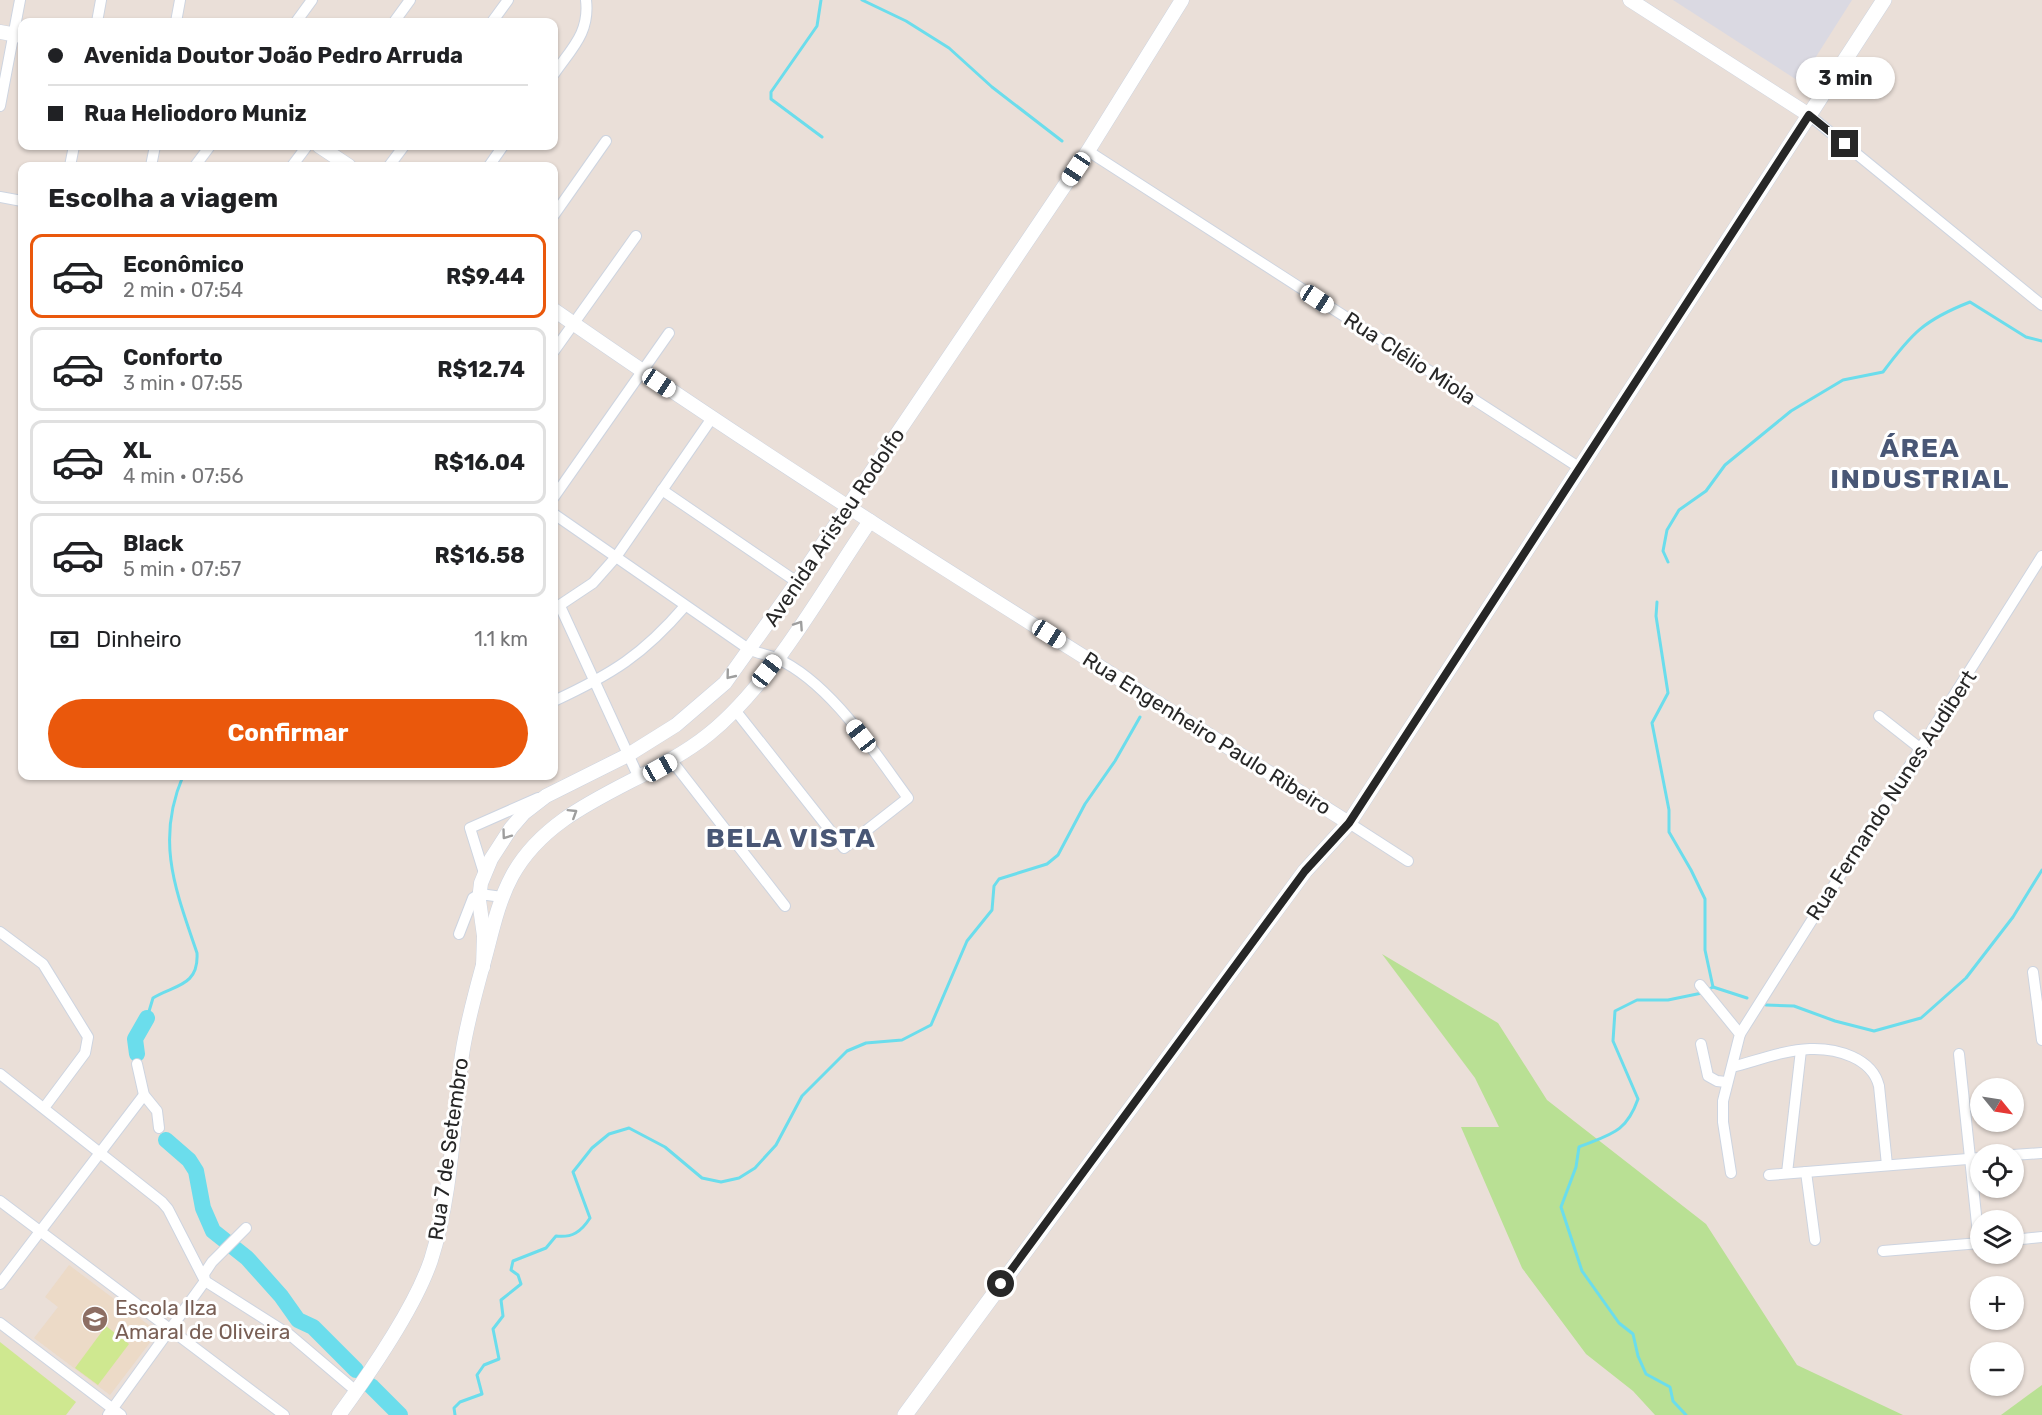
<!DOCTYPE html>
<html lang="pt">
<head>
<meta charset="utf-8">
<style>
	body { margin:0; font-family:Rubik,sans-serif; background:#f2f2f2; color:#202124; height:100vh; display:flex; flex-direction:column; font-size:22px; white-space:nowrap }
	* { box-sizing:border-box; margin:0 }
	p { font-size:20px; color:#757577 }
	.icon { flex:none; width:33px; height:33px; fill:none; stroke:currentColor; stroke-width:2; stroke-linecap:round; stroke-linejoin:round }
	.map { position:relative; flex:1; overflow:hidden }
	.drawer { position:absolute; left:18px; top:162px; width:540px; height:618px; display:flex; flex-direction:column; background:#fff; border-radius:12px; box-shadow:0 2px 4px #0004 }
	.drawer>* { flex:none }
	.banner { position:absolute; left:18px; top:18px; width:540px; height:132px; border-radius:12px; box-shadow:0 2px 4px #0004; display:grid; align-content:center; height:132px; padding:0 30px; background:#fff }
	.needle { width:39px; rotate:120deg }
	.fabs { position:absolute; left:1970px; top:1078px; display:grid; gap:12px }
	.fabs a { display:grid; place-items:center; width:54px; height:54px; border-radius:50%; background:#fff; box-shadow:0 2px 4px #0004; font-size:30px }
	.end { position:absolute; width:27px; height:27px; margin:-14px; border:8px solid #272727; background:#fff; box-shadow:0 0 0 3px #fff }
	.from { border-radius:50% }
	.bubble { position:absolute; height:42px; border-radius:21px; background:#fff; box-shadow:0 2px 4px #0004; font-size:20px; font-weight:700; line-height:42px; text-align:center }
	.car { position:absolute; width:18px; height:36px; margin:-18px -9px; border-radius:8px; box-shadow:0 0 4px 2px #0007; background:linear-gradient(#fff 24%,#345 0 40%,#fff 0 76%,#345 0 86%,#fff 0) }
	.banner b { display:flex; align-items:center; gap:21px; height:57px; font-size:22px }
	.banner b+b { border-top:2px solid #e0e0e0 }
	.banner i { width:15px; height:15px; background:#202124 }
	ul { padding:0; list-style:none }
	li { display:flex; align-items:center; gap:18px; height:84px; margin:0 12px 9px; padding:0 18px; border:3px solid #e0e0e0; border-radius:12px }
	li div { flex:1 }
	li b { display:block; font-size:22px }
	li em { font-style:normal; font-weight:700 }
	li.selected { border-color:#ea580c }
	li>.icon { width:54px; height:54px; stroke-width:1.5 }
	h2 { padding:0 30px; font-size:27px; line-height:72px }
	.pay { display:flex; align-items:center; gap:15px; height:66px; padding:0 30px; font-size:22px }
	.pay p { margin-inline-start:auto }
	.action { display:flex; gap:12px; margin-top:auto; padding:12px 30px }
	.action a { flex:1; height:69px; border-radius:36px; background:#ea580c; color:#fff; font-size:24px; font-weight:700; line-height:69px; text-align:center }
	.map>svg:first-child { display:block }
</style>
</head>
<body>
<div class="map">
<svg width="2042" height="1415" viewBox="0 0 2042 1415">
	<rect width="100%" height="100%" fill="#eadfd8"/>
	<polygon fill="#dad9e2" points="1673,0 1852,0 1800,82"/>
	<polygon fill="#ecdac7" points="69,1265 158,1332 110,1395 34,1338 58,1307 45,1297"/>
	<g fill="#b9e094">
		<polygon points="1382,954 1498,1023 1547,1100 1706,1224 1797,1365 1903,1415 1655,1415 1633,1391 1586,1354 1522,1268 1461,1127 1499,1127 1475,1078"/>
		<polygon points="2042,1385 2042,1415 2001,1415"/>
	</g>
	<g fill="#cfe890">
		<polygon points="106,1326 129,1344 98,1385 75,1368"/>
		<polygon points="0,1342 76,1402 66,1415 0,1415"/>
	</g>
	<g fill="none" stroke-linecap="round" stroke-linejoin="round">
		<g stroke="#6bddec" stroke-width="3">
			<polyline points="821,0 817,26 771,92 771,99 822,137"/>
			<polyline points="862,0 906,21 949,48 992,87 1062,141"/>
			<polyline points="21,220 22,223"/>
			<path d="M1668 562 1663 551 1667 530 1679 510 1706 491 1725 465 1791 411 1843 380 1883 372C1912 333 1924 320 1970 302L2026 337 2042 341"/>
			<polyline points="1657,602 1656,616 1668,693 1652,723 1669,810 1669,832 1691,870 1705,899 1705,950 1713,987"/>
			<polyline points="1766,1005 1794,1006 1835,1021 1874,1031 1921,1018 1966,978 2013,917 2042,870"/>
			<path d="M147 1018 153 998C173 985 199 987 197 953 176 891 155 841 183 776"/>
			<path d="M455 1415 454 1408 460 1402 482 1394 477 1375 484 1365 499 1359 493 1329 503 1316 501 1300 521 1284 518 1275 511 1270 513 1261 546 1248 556 1236C572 1238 581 1232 590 1218L573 1172 592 1148 609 1134 629 1128 665 1147 702 1178 721 1182 739 1178 755 1168 776 1145 802 1096 847 1051 866 1043 902 1040 931 1025 967 941 992 910 994 886 999 879 1047 864 1058 855 1085 804 1115 761 1140 717"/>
			<path d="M1686 1415 1673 1401 1670 1387 1646 1374 1638 1356 1633 1334 1619 1323 1582 1271 1561 1207 1576 1167 1579 1147C1611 1134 1626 1133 1638 1099L1613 1041 1615 1011 1637 1000H1668L1702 993 1713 987 1747 998"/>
		</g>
		<g stroke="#6bddec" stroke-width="16">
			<polyline points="137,1054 135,1039 147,1018"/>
			<polyline points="166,1140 189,1160 196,1171 203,1208 213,1231 247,1258 281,1296 298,1320 313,1327 356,1370"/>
			<polyline points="371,1386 400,1415"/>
		</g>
		<defs>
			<g id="minor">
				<polyline points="97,22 101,0"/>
				<polyline points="176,22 180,0"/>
				<polyline points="296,22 312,0"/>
				<polyline points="394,22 410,0"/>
				<polyline points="492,22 508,0"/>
				<path d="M554 74C571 49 590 33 586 0"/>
				<polyline points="0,106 20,0"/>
				<polyline points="1809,115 2042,305"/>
				<polyline points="1088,151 1580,468"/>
				<polyline points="70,166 74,146"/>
				<polyline points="151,166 155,146"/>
				<polyline points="195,166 210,146"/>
				<polyline points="292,166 307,146"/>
				<polyline points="389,166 404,146"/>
				<polyline points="489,166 503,146"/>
				<polyline points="0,197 22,201"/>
				<polyline points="554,215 606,141"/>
				<polyline points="554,351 636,236"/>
				<polyline points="662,490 797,582"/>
				<polyline points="554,497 669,333"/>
				<path d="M554 514 750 650C758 653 768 655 776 658 831 683 874 752 908 798L844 848 735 710"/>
				<polyline points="560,606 639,778"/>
				<polyline points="554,609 593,583 616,557 712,418"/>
				<path d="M554 701C612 674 643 655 685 606"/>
				<polyline points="1879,716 1921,749"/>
				<polyline points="672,761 785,906"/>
				<polyline points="1349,823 1408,861"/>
				<polyline points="484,873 470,828 538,798"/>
				<polyline points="0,932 43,964 88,1037 85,1053 44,1108"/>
				<polyline points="459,934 473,898 480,894 502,897"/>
				<polyline points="2033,972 2042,1040"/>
				<polyline points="1700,985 1740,1034 1723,1101 1723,1122 1731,1173"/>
				<polyline points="1740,1034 2042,556"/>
				<polyline points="1701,1044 1708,1076 1717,1081 1726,1082"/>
				<polyline points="1959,1054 1979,1243"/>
				<polyline points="137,1064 144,1095 157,1111 159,1128"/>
				<path d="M1732 1067C1756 1061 1784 1050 1810 1049 1837 1048 1872 1058 1879 1086L1887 1165"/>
				<polyline points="0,1074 162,1202 168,1209 205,1281 290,1335 356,1391"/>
				<polyline points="2013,1155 2042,1153"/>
				<polyline points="1806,1172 1815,1240"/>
				<polyline points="1787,1173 1801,1050"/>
				<polyline points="1769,1175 1980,1158"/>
				<polyline points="0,1201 284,1415"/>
				<polyline points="2013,1240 2042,1237"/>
				<polyline points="1883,1251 1980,1243"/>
				<polyline points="0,1284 144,1095"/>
				<polyline points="0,1323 121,1415"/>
				<polyline points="108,1415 205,1281 204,1274 212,1262 246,1228"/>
			</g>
			<g id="tertiary">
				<polyline points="1630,0 1809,115"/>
				<polyline points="0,32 22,36"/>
				<polyline points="319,146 349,166"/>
				<path d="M554 310C812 490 1082 655 1349 823"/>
				<polyline points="483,967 484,936 479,900 481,883 491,859 511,828 524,813 546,796 628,755 676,725 725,683 797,582 1088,151 1182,0"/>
				<path d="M339 1415C369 1374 415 1307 431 1260 452 1194 453 1122 462 1055 467 1021 477 987 486 954 493 927 499 900 512 876 553 801 646 785 709 734 773 682 823 589 870 521"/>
			</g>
			<polyline id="secondary" points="905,1415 1305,871 1349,823 1884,0"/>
		</defs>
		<use href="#minor" stroke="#cdd4e0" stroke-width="12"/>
		<use href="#tertiary" stroke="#cdd4e0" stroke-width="15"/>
		<use href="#secondary" stroke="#cdd4e0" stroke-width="16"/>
		<use href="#minor" stroke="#fff" stroke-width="10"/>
		<use href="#tertiary" stroke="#fff" stroke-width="14"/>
		<use href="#secondary" stroke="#fff" stroke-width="15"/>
	</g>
	<defs><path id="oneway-chevron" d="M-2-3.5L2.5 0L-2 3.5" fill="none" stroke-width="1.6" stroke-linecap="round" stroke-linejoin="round" transform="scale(1.5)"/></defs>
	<g stroke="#9e9e9e">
		<use href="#oneway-chevron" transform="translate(799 625) rotate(-56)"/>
		<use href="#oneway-chevron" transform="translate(730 675) rotate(129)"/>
		<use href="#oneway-chevron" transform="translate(573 813) rotate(-32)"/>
		<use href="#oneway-chevron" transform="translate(506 835) rotate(126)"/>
	</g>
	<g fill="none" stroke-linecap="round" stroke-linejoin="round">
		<polyline stroke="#272727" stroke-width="8" points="1001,1284 1305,871 1349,823 1809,115 1845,144"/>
	</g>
	<defs>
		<symbol id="school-disc" viewBox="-11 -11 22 22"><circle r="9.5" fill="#8d6e63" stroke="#fff"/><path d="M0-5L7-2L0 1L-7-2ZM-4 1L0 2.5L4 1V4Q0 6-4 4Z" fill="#fff"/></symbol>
	</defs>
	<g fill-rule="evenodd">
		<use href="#school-disc" x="80" y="1304" width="30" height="30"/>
	</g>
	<g text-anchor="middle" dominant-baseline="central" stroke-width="6" stroke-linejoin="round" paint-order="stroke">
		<g font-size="21" fill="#272727" stroke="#fff">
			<text transform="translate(1410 358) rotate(33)">Rua Clélio Miola</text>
			<text transform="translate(834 527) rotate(-56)">Avenida Aristeu Rodolfo</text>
			<text transform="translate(1207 733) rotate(32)">Rua Engenheiro Paulo Ribeiro</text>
			<text transform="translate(1891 795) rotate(-57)">Rua Fernando Nunes Audibert</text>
			<text transform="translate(448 1149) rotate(-82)">Rua 7 de Setembro</text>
		</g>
		<g font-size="21" fill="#785e54" stroke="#fff" text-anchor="start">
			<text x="115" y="1307">Escola Ilza<tspan x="115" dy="24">Amaral de Oliveira</tspan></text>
		</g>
		<g font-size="27" font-weight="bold" letter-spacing="1.5" fill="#495776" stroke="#fff">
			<text x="1920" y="448">ÁREA<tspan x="1920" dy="31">INDUSTRIAL</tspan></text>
			<text x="791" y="838">BELA VISTA</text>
		</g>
	</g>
</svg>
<div class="fabs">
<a><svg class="needle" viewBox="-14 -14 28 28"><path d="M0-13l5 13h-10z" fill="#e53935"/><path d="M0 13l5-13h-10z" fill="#757577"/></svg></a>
<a><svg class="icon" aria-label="locate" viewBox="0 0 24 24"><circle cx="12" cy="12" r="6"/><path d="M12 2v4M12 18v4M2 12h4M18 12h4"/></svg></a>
<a><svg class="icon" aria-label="layers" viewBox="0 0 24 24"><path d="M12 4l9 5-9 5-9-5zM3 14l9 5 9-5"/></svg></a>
<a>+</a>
<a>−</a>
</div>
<i class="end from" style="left:1001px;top:1284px"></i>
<i class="end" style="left:1845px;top:144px"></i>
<div class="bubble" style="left:1796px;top:57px;width:99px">3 min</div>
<i class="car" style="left:1076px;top:169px;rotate:214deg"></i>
<i class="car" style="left:1317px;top:299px;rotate:123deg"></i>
<i class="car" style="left:659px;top:383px;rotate:124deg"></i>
<i class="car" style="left:1049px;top:634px;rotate:122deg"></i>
<i class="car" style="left:767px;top:671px;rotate:38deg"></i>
<i class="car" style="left:861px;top:736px;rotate:322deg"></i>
<i class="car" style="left:660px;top:768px;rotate:61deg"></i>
<div class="banner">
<b><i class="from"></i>Avenida Doutor João Pedro Arruda</b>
<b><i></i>Rua Heliodoro Muniz</b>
</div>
<section class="drawer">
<h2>Escolha a viagem</h2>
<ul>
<li class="selected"><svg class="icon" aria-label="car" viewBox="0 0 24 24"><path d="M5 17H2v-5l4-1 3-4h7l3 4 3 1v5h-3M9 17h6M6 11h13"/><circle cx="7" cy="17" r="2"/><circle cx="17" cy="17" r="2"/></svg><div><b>Econômico</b><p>2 min · 07:54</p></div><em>R$9.44</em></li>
<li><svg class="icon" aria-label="car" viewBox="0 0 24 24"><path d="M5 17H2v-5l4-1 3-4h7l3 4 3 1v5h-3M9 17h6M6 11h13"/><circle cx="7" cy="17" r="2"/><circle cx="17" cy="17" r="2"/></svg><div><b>Conforto</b><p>3 min · 07:55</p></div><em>R$12.74</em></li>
<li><svg class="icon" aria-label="car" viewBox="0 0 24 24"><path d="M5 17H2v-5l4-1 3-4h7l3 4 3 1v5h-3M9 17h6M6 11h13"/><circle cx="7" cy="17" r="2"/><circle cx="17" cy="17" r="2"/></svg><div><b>XL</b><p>4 min · 07:56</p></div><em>R$16.04</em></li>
<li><svg class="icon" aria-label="car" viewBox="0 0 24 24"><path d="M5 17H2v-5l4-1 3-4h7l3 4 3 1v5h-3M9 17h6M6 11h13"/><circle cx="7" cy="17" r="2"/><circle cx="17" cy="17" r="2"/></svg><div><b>Black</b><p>5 min · 07:57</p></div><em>R$16.58</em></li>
</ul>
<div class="pay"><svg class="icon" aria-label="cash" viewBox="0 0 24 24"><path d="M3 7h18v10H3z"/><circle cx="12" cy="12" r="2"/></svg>Dinheiro<p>1.1 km</p></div>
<div class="action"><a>Confirmar</a></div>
</section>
</div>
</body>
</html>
